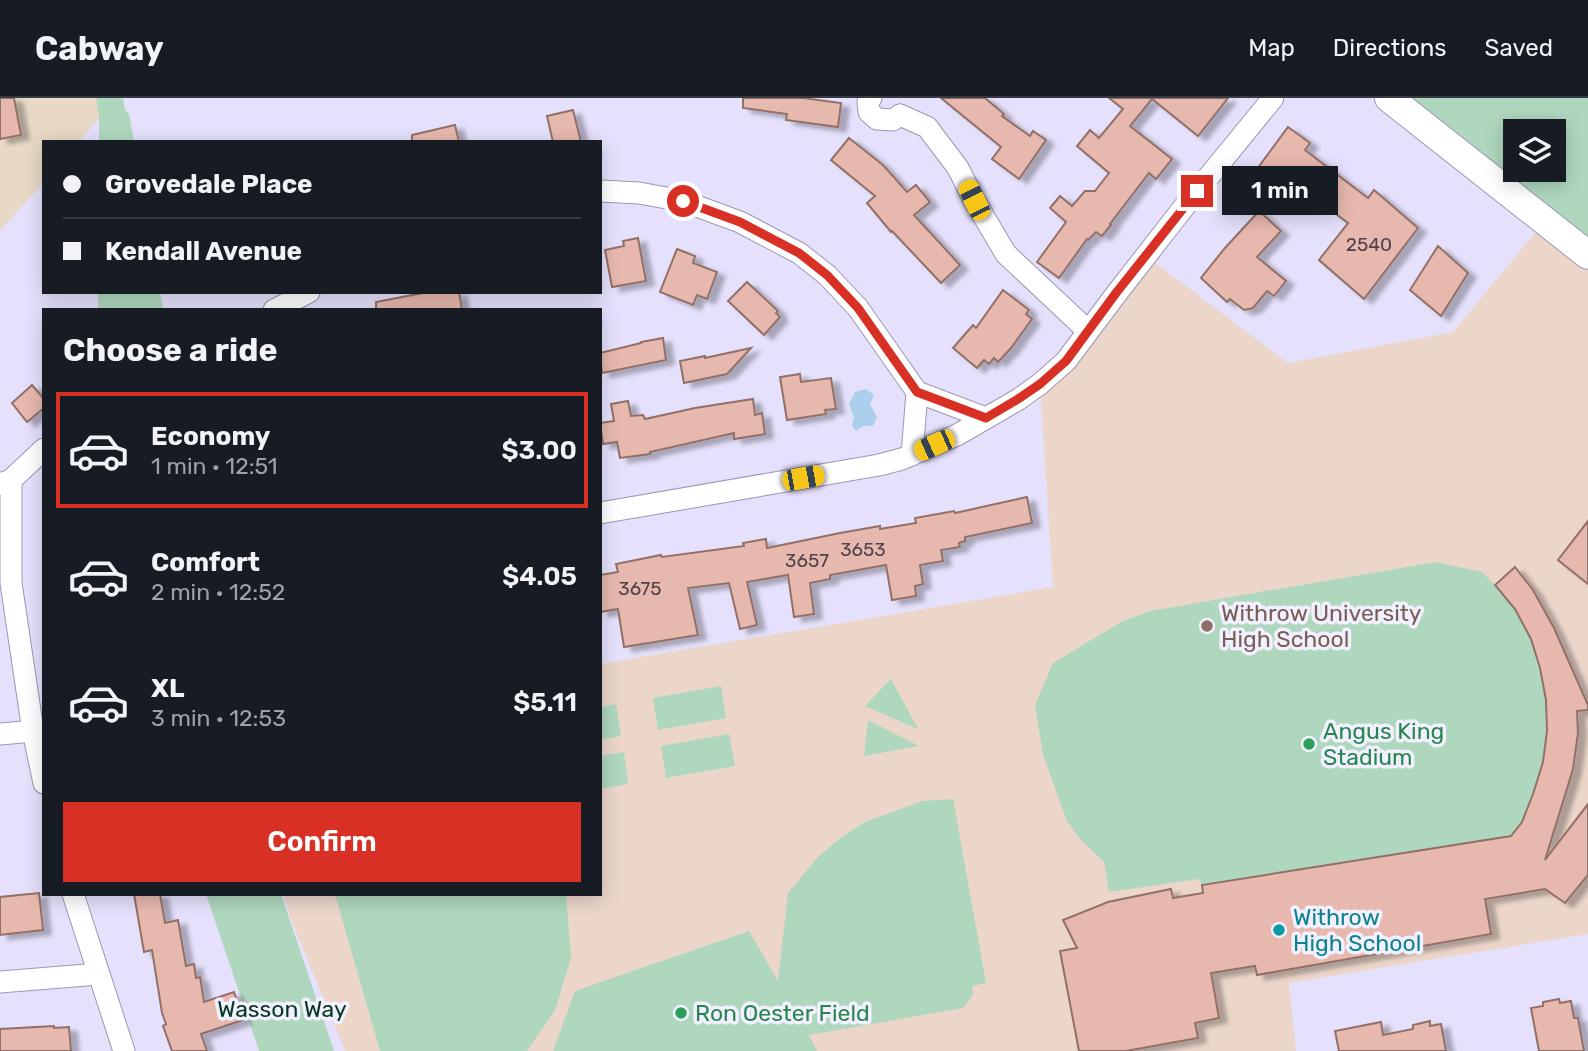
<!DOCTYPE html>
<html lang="en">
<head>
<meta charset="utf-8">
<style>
	body { margin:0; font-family:Rubik,sans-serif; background:#20242c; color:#f1f3f6; height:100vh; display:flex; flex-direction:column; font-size:26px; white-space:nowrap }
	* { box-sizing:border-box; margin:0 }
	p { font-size:23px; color:#9ea1a6 }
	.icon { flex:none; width:38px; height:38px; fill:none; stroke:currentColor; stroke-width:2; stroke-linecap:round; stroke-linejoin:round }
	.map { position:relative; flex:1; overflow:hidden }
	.panel { position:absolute; left:42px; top:210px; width:560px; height:588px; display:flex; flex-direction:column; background:#171b24; border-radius:0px; box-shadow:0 4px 18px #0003 }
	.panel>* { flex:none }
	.hud { position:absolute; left:42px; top:42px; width:560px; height:154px; border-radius:0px; box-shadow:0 4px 18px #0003; display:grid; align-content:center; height:154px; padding:0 21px; background:#171b24 }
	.controls { position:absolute; left:1503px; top:21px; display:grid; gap:14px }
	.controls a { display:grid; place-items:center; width:63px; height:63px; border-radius:0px; background:#171b24; box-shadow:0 4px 18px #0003; font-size:35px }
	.end { position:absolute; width:32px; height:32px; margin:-16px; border:9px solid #d93025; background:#fff; box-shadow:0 0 0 4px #fff }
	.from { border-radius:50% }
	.bubble { position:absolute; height:49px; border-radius:0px; background:#171b24; box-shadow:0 4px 18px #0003; font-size:23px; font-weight:600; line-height:49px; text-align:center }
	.car { position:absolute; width:21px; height:42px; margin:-21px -10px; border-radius:9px; box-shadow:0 0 5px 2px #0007; background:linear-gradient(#f5c518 24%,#345 0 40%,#f5c518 0 76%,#345 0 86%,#f5c518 0) }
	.hud b { display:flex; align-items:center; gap:24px; height:66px; font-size:26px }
	.hud b+b { border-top:2px solid #363941 }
	.hud i { width:18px; height:18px; background:#f1f3f6 }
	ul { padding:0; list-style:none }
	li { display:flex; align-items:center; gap:21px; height:116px; margin:0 14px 10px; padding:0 7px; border:4px solid transparent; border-radius:0px }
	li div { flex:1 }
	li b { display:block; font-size:26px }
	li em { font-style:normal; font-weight:600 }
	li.current { border-color:#d93025 }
	li>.icon { width:63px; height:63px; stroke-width:1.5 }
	h2 { padding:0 21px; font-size:32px; line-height:84px }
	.primary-button { display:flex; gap:14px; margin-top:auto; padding:14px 21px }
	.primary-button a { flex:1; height:80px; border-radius:0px; background:#d93025; color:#fff; font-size:28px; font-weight:600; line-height:80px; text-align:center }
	header { display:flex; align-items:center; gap:42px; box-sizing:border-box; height:98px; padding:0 35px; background:#171b24; border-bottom:2px solid #363941 }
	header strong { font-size:33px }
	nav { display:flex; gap:38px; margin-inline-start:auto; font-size:24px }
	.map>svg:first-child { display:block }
</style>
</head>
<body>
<header>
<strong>Cabway</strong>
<nav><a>Map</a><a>Directions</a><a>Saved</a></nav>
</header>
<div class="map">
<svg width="1588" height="953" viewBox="0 0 1588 953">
	<defs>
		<filter id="shadow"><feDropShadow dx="8" dy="4.5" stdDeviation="2" flood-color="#0004"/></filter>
	</defs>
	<rect width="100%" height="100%" fill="#e5e1fc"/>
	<polygon fill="#e8d9c6" points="0,0 104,0 106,12 79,44 44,44 44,84 0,133"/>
	<polygon fill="#ecd6ca" points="1545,123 1588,157 1588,836 1289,885 1296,953 345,953 288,814 284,796 600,796 600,566 1053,489 1040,286 1146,158 1288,265 1453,234"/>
	<g fill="#afd7be" fill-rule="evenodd">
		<polygon points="96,0 123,0 125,12 129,16 134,44 99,44 99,16"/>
		<path d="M1389 0H1588V157ZM1516 33H1554V72H1516Z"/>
		<polygon points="98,194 160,194 163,212 98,212"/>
		<path d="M1436 464 1482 474 1495 487 1515 469C1558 525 1588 600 1572 672 1565 695 1555 716 1547 738L1207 820 1200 781 1109 794 1104 764 1080 741 1067 723 1043 657 1035 607 1053 565 1121 524 1150 513Z"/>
		<polygon points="891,581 918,631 865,608"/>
		<polygon points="721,588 726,620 658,632 653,600"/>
		<polygon points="616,606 621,638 600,642 600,609"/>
		<polygon points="868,622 919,648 864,658"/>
		<polygon points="729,636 735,668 666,680 661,648"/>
		<polygon points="624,654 628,686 600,691 600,658"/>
		<polygon points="953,701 986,885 972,888 973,897 963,910 809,937 817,953 553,953 575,893 749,833 778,883 788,795 818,759 839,741 863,725 922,703"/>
		<polygon points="206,796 281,796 334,953 259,953"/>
		<polygon points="335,796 566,796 571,860 555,912 527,953 380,953"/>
	</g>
	<polygon fill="#abd0ed" points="866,291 874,297 870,306 877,319 873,328 864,328 856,333 852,328 854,319 849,306 855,294"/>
	<g fill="#e7b8ae" stroke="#927068" stroke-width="2" filter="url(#shadow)">
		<polygon points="0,0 14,0 21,37 0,41"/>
		<polygon points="743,0 803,0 841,5 838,29 786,22 787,16 743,10"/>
		<polygon points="941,0 985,0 1004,16 1002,18 1030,38 1033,33 1046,42 1019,81 992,61 1001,49"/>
		<polygon points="1109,0 1228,0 1198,38 1152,1 1130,28 1172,61 1156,81 1149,75 1110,126 1111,127 1102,138 1096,134 1088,142 1087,141 1059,180 1037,164 1066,124 1050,110 1060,98 1072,108 1085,93 1095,93 1109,75 1077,48 1090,32 1099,40 1123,11"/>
		<polygon points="573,12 581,44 553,44 547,18"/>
		<polygon points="455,27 459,44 412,44 412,37"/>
		<polygon points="1288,29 1310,45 1305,52 1368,100 1374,92 1418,130 1364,201 1319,162 1348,125 1285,78 1278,87 1257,71"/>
		<polygon points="849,40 883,67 907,94 916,87 930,104 914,117 960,167 941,185 892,133 891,134 867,105 875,98 831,62"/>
		<polygon points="1259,113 1281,133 1257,159 1286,183 1274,198 1267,193 1253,210 1244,212 1230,201 1227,204 1201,180 1225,150"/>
		<polygon points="638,140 646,183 612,189 605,152 624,148 623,143"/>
		<polygon points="1438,148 1468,175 1441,218 1410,192"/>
		<polygon points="677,151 695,158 693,165 717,174 707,201 697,197 693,207 660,194"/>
		<polygon points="747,184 778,213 776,215 780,219 764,237 728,203"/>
		<polygon points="1003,192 1029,212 1026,216 1032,221 1011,250 998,264 994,260 989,266 984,262 977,270 953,250 973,227 976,230"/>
		<polygon points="428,194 459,194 462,212 376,212 376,204"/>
		<polygon points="663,240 666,262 602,275 600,255 641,245 641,244"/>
		<polygon points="751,250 727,276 684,285 680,263 705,258 705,260"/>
		<polygon points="800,276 801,284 831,280 836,311 825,312 826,316 787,322 780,279"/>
		<polygon points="32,287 44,301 44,310 27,324 12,305"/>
		<polygon points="753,301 755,317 762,315 765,336 734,341 734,335 650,354 650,356 620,360 617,344 603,346 600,325 614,323 611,306 628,303 631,318 643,317 645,321 695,310"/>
		<polygon points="1027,399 1032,425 965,439 965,443 959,445 960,449 941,452 943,463 920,467 923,486 915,488 916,498 892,502 886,467 830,477 830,481 810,485 814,516 794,519 788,477 747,484 757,527 740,531 729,485 688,490 698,537 624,549 618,511 600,514 600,477 618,474 616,466 661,457 662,459 744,448 743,445 766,441 767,450 840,435 880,428 880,431 916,425 915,420 954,413 955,415"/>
		<polygon points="1588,423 1588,486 1558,462"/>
		<polygon points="1515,469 1533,492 1554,530 1588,607 1588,612 1577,613 1578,635 1573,671 1545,762 1588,706 1588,777 1565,805 1545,791 1485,801 1491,836 1257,877 1255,868 1211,875 1219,920 1195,925 1198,940 1126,953 1079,953 1060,853 1077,850 1063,822 1108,804 1171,791 1173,800 1203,795 1202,787 1511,738 1522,724 1533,696 1543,664 1547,633 1546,602 1540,570 1531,541 1515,511 1495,487"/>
		<polygon points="39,795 43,832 0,837 0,799"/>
		<polygon points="134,796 160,796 165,825 178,822 186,868 194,866 196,880 200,879 204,904 234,894 243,922 201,936 207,953 172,953 163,928 166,926 162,915 152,852 144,854"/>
		<polygon points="1559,901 1560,905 1571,903 1574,920 1578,920 1584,953 1539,953 1531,910 1543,908 1543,904"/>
		<polygon points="1430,923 1430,928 1441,926 1446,953 1339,953 1335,933 1381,924 1383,937 1413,931 1413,927"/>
		<polygon points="54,928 54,930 69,929 71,953 0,953 0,931"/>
	</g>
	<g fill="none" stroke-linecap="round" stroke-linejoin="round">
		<defs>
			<g id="street">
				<polyline points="871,0 868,4 869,14 877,21 893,22 900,17"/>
				<polyline points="900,17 927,29 958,70 974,102 1006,156 1088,233"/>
				<polyline points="600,93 639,95 683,103 740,124 799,155 827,177 858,210 917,294 986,320"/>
				<polyline points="274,212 309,194"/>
				<polyline points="912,357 917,294"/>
				<polyline points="11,382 11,485 33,633 44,685"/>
				<polyline points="0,386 11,382 44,351"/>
				<polyline points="600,415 879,367 902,361 957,337 1019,301 1040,286 1066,263 1117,195 1184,109 1273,0"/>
				<polyline points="0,636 33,633"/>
				<polyline points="73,796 124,953"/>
				<polyline points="0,884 98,876"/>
			</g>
			<polyline id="secondary" points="1389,0 1588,157"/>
		</defs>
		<use href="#street" stroke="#9b97b5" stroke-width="23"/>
		<use href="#secondary" stroke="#9b97b5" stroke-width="30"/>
		<use href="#street" stroke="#fff" stroke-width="21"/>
		<use href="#secondary" stroke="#fff" stroke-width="28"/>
	</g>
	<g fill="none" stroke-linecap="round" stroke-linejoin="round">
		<polyline stroke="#d93025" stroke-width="9" points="683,103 740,124 799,155 827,177 858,210 917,294 986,320 1018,301 1040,286 1066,263 1116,195 1197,93"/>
	</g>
	<circle fill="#8d6e63" stroke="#f2f0fe" stroke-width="2.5" cx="1207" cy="528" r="7"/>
	<g fill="#2e9e5b" stroke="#f2f0fe" stroke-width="2.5">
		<circle cx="1309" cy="646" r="7"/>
		<circle cx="681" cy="915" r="7"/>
	</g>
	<circle fill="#0f9aa8" stroke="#f2f0fe" stroke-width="2.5" cx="1279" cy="832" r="7"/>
	<g text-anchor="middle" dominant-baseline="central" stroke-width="7" stroke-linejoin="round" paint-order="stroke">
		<g font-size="19" fill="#504249">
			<text x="1369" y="146">2540</text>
			<text x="863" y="451">3653</text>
			<text x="807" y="462">3657</text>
			<text x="640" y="490">3675</text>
		</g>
		<g font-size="23" fill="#785e54" stroke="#f2f0fe" text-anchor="start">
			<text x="1221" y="515">Withrow University<tspan x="1221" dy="26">High School</tspan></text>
		</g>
		<g font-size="23" fill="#27864d" stroke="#f2f0fe" text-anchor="start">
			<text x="1323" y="633">Angus King<tspan x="1323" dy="26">Stadium</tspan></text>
			<text x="695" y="915">Ron Oester Field</text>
		</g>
		<g font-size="23" fill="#0d838f" stroke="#f2f0fe" text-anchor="start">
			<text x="1293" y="819">Withrow<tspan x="1293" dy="26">High School</tspan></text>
		</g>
		<g font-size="23" fill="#033921" stroke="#f2f0fe">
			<text x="282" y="911">Wasson Way</text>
		</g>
	</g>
</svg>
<div class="controls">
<a><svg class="icon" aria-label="layers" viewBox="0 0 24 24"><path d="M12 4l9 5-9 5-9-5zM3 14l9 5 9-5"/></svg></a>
</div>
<i class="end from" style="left:683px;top:103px"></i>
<i class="end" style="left:1197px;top:93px"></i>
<div class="bubble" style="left:1222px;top:68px;width:116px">1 min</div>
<i class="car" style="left:974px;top:102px;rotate:334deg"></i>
<i class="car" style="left:934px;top:347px;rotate:246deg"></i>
<i class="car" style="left:803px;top:380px;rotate:80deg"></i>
<div class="hud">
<b><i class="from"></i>Grovedale Place</b>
<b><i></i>Kendall Avenue</b>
</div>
<section class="panel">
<h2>Choose a ride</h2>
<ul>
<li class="current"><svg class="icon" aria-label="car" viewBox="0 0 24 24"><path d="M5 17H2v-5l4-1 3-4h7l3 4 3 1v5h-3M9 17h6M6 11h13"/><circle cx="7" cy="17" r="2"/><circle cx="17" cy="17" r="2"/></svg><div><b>Economy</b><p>1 min · 12:51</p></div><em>$3.00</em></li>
<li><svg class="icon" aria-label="car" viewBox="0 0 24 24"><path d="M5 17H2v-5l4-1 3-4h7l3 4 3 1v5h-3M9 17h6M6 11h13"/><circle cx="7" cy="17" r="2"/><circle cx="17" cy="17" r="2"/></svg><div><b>Comfort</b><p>2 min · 12:52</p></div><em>$4.05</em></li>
<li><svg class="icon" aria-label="car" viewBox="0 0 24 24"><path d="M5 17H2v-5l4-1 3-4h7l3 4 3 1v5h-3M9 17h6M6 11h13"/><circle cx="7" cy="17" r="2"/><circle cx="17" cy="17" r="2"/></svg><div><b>XL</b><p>3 min · 12:53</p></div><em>$5.11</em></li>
</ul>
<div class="primary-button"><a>Confirm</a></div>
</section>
</div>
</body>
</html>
